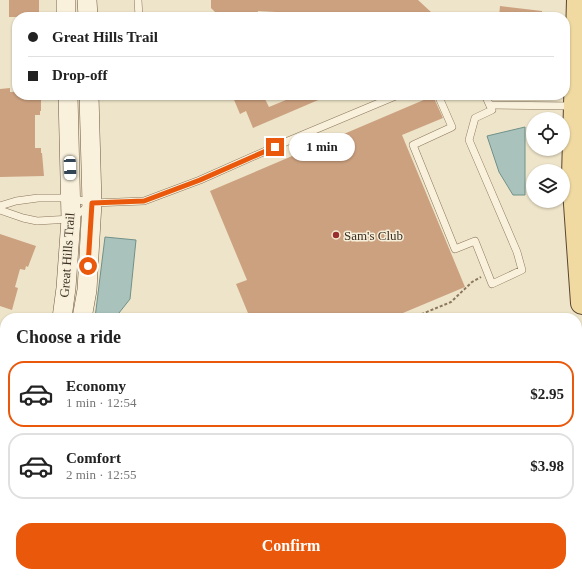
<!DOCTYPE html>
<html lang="en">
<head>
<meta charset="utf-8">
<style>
	body { margin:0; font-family:Georgia,serif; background:#f2f2f2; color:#222; height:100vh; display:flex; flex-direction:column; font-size:15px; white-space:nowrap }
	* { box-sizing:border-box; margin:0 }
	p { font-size:13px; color:#767676 }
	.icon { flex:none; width:22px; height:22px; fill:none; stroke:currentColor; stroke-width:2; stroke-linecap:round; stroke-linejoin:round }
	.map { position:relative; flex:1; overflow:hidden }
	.sheet { position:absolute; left:0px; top:313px; width:582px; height:264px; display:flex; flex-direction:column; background:#fff; border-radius:16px 16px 0 0; box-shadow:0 1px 3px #0004 }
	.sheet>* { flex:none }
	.hud { position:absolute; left:12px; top:12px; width:558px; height:88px; border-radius:16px; box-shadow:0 1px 3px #0004; display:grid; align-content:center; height:88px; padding:0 16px; background:#fff }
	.tools { position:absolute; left:526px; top:112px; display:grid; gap:8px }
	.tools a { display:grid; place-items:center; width:44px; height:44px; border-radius:50%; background:#fff; box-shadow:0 1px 3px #0004; font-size:20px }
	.end { position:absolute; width:18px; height:18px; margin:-9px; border:5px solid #ea580c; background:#fff; box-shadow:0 0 0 2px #fff }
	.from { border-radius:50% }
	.bubble { position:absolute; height:28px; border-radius:14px; background:#fff; box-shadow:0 1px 3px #0004; font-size:13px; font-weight:700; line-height:28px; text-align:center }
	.car { position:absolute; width:12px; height:24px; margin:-12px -6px; border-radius:5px; box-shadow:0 0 3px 1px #0007; background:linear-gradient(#fff 24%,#345 0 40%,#fff 0 76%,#345 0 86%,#fff 0) }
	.hud b { display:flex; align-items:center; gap:14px; height:38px; font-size:15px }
	.hud b+b { border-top:1px solid #e0e0e0 }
	.hud i { width:10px; height:10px; background:#222 }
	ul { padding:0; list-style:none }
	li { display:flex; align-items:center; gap:12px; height:66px; margin:0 8px 6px; padding:0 8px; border:2px solid #e0e0e0; border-radius:16px }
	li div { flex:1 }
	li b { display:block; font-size:15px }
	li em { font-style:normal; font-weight:700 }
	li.active { border-color:#ea580c }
	li>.icon { width:36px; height:36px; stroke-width:1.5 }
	h2 { padding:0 16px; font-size:18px; line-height:48px }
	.button { display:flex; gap:8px; margin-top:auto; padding:8px 16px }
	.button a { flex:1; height:46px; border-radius:16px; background:#ea580c; color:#fff; font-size:16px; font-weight:700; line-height:46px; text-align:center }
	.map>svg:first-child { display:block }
</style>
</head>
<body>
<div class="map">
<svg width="582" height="577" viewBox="0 0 582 577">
	<rect width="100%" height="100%" fill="#eee4c9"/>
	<g fill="#a9c3bc" stroke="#70918a">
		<polygon points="525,127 525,195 513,195 499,172 487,136"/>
		<polygon points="105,237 136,240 130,299 115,318 95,318"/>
	</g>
	<g fill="#cca17f">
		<rect x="9" y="0" width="30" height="17"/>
		<polygon points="211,0 418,0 431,12 427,17 276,17 276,12 258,11 257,15 215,12 211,8"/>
		<polygon points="500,6 542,11 542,17 499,17"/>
		<polygon points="10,88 10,92 17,92 17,95 41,95 41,111 40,111 40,115 35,115 35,148 41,148 41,153 42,153 44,176 0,177 0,89"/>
		<polygon points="232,95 263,95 269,107 298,95 330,95 253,128 246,111 240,114"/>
		<polygon points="433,96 443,118 402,135 465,287 391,318 250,318 236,284 247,280 210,191"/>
		<polygon points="0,234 36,246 28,267 26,266 25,270 20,269 15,287 18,288 12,310 0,306"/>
	</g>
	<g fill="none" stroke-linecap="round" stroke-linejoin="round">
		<defs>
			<g id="lane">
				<polyline points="138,0 139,17"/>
				<polyline points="206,17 226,17"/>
				<polyline points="438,95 452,127 413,145 455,249 475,241 492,284 522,270 517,252 469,140 475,118 492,110 485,95"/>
				<polyline points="490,105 573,106"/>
				<polyline points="0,206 16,201 38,198 71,198 92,203 144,201 200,180 288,141 398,95"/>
				<polyline points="0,210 23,218 37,221 71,219 90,205"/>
				<polyline points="426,572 428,577"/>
				<polyline points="440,572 442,577"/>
				<polyline points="451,577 465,572"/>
			</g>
			<g id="secondary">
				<polyline points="66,0 66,17"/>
				<polyline points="87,0 88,17"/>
				<polyline points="62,318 66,288 71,219 68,95"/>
				<polyline points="82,318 87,290 92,203 89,95"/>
				<polyline points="0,498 5,490"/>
				<polyline points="0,534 5,526"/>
			</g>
			<polyline id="primary" points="578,0 573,176 582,303"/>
		</defs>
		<use href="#lane" stroke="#8b775d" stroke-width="8"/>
		<use href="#secondary" stroke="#6d5840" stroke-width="20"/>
		<use href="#primary" stroke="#594531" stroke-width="24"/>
		<polyline stroke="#8b775d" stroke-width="2" stroke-dasharray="3 2" stroke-linecap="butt" points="412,318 451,302 472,282 481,277"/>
		<use href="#lane" stroke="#f9f1dc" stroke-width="7"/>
		<use href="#secondary" stroke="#f9f1dc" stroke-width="19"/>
		<use href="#primary" stroke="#f0daa2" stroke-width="22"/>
	</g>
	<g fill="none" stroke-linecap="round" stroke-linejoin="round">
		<polyline stroke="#ea580c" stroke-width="5" points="88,266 92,203 144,201 200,180 275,147"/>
	</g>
	<circle fill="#99302e" stroke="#f6eed8" stroke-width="1.5" cx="336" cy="235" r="4"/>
	<g text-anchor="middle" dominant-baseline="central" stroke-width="3" stroke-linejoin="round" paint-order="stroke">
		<g font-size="13" fill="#3b2e21" stroke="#f6eed8" text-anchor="start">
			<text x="344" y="235">Sam's Club</text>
		</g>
		<g font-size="13" fill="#3b2e21" stroke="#f6eed8">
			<text transform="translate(67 255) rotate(-86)">Great Hills Trail</text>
		</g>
	</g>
</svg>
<div class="tools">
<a><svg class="icon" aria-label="locate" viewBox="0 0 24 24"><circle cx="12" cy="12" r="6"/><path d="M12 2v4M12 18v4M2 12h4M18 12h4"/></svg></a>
<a><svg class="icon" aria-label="layers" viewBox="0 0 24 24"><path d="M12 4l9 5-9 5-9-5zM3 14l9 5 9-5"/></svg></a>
</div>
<i class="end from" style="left:88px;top:266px"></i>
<i class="end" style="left:275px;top:147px"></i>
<div class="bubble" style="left:289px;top:133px;width:66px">1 min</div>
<i class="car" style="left:70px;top:168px;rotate:178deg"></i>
<div class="hud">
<b><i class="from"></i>Great Hills Trail</b>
<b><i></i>Drop-off</b>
</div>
<section class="sheet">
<h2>Choose a ride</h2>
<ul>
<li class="active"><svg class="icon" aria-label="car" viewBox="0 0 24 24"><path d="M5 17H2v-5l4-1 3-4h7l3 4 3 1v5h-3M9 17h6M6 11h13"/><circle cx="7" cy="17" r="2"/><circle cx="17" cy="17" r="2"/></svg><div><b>Economy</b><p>1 min · 12:54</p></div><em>$2.95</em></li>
<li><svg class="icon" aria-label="car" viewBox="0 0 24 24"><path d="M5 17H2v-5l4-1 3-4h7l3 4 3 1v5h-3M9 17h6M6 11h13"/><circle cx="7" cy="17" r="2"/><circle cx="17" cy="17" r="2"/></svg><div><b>Comfort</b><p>2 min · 12:55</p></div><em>$3.98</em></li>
</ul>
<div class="button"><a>Confirm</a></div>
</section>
</div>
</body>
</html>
